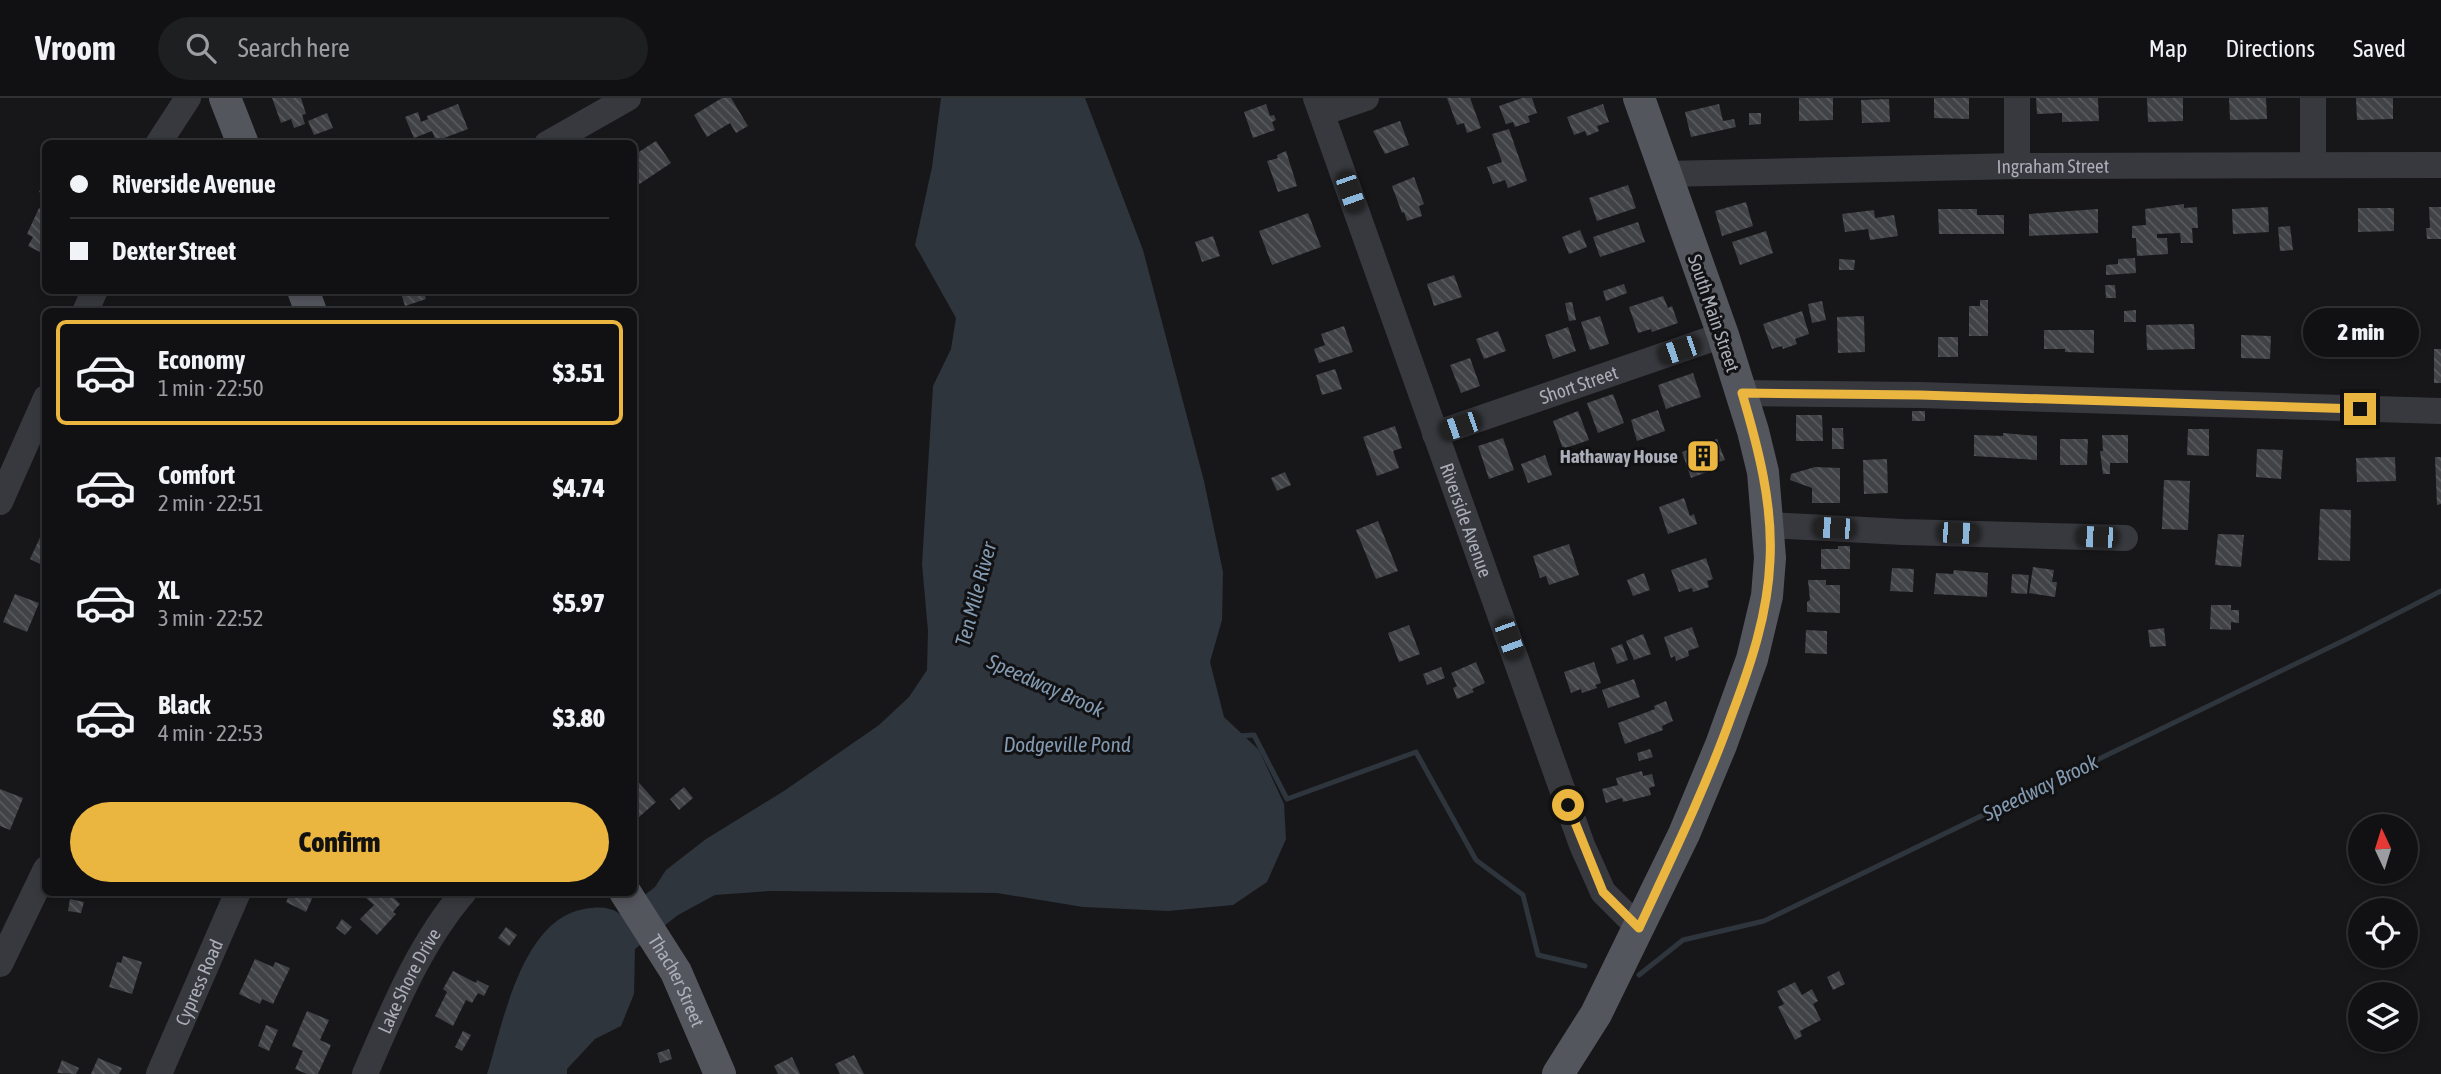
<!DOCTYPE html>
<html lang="en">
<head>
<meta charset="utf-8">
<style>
	body { margin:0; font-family:"Asap Condensed",sans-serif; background:#1e1f21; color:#f1f3f6; height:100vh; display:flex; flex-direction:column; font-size:26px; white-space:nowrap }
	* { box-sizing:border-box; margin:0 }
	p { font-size:23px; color:#9c9da0 }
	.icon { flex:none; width:38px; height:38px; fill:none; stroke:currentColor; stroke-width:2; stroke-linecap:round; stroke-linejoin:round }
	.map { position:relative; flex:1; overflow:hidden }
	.side { position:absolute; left:42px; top:210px; width:595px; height:588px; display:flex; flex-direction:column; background:#111113; border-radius:10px; box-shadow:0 4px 10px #0003,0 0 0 2px #303133 }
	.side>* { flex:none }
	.top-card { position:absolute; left:42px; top:42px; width:595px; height:154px; border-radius:10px; box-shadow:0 4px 10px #0003,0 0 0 2px #303133; display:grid; align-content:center; height:154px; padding:0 28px; background:#111113 }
	.needle { width:46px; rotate:356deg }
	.fabs { position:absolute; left:2348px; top:716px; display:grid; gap:14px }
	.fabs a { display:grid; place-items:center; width:70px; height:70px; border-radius:50%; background:#111113; box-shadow:0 4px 10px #0003,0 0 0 2px #303133; font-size:35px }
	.end { position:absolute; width:32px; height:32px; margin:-16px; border:9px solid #eab63f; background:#111; box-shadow:0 0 0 4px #111 }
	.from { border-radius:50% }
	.bubble { position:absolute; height:49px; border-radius:24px; background:#111113; box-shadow:0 4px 10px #0003,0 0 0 2px #303133; font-size:23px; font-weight:800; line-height:49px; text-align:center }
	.car { position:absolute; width:21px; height:42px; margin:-21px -10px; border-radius:9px; box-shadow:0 0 5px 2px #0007; background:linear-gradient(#222 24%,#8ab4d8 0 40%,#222 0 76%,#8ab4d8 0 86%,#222 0) }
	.top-card b { display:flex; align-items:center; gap:24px; height:66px; font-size:26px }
	.top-card b+b { border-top:2px solid #303133 }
	.top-card i { width:18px; height:18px; background:#f1f3f6 }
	ul { padding:12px 0 0; list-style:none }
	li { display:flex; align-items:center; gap:21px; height:105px; margin:0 14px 10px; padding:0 14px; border:4px solid transparent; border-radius:10px }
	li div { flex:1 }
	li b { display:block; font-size:26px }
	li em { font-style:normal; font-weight:800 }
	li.active { border-color:#eab63f }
	li>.icon { width:63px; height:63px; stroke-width:1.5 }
	.primary-button { display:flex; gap:14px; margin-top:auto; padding:14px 28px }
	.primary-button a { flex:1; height:80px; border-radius:42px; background:#eab63f; color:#111; font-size:28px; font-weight:800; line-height:80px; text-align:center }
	header { display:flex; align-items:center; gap:42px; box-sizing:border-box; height:98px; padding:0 35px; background:#111113; border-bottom:2px solid #303133 }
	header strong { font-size:33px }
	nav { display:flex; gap:38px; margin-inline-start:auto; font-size:24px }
	.search { width:490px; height:63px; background:#1e1f21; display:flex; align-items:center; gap:18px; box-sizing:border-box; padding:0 24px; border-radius:38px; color:#9c9da0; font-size:26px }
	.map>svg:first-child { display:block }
</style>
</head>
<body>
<header>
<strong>Vroom</strong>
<div class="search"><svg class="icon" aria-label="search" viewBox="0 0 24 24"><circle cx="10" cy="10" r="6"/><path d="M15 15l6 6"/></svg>Search here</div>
<nav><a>Map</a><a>Directions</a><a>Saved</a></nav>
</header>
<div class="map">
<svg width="2441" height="976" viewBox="0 0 2441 976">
	<defs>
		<pattern id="building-back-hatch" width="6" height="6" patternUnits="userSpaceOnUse" patternTransform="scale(1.75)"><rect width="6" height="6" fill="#414246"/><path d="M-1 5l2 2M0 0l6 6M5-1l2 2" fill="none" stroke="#5a5b5f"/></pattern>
	</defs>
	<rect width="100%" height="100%" fill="#171719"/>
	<path fill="#2e353d" d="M941 0H1085L1143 152 1204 383 1223 474 1222 522 1210 564 1224 619 1259 652 1284 706 1286 741 1267 784 1233 807 1168 813 1083 809 997 795 770 793 715 797 678 817 635 851 634 896 621 928 595 941 567 971V976H487C503 926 521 822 584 811 598 809 608 808 620 816L655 789 666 772 706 741 784 693 879 627 909 599 927 572 928 533 922 466 933 288 951 251 956 220 915 147 932 69Z"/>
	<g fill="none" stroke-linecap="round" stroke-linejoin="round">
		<g stroke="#2e353d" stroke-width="5">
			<polyline points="1238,638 1254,637 1287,701 1416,654 1476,762 1523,797 1538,857 1585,868"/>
			<polyline points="1639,877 1683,842 1764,823 2353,538 2441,493"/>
		</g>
	</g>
	<g fill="url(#building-back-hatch)">
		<polygon points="272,0 301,0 306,16 302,17 305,26 294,30 291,21 281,25"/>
		<polygon points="722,0 731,0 748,28 736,35 730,25 707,39 694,17"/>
		<polygon points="1447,0 1470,0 1481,30 1467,35 1464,25 1457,27"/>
		<polygon points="1522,0 1532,0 1537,15 1528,18 1530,24 1515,29 1513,24 1506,26 1499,8"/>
		<polygon points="1799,0 1833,0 1833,22 1799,23"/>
		<polygon points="1934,0 1969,0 1969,21 1934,20"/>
		<polygon points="2036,0 2098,0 2099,23 2062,24 2062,15 2037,16"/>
		<polygon points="2147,0 2183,0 2183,23 2148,24"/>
		<polygon points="2229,0 2266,0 2267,21 2230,22"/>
		<polygon points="2356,0 2393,0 2393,21 2357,22"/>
		<polygon points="1889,1 1890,24 1862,25 1861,2"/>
		<polygon points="458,6 468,31 436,43 432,33 414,40 405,19 418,14 421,24 428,21 427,18"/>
		<polygon points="1266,6 1270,18 1274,17 1276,22 1272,24 1275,32 1253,40 1244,14"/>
		<polygon points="1603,6 1609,24 1597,28 1599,33 1587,38 1585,33 1574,37 1567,19"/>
		<polygon points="1719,6 1723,23 1734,21 1736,29 1691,39 1685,14"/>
		<polygon points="327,15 333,30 314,37 308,23"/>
		<polygon points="1749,15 1761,15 1761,26 1749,27"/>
		<polygon points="1400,23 1409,47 1385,56 1373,33"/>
		<polygon points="1509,31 1527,83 1508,90 1505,82 1493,86 1487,69 1502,64 1492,36"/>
		<polygon points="656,43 671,65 638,87 634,81 634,57"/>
		<polygon points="1286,53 1297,88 1278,94 1267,63 1278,60 1277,57"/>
		<polygon points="1414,79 1424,106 1419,108 1422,118 1407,123 1404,114 1402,115 1392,88"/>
		<polygon points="46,80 46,97 39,94"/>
		<polygon points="1628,87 1636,110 1597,123 1589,100"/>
		<polygon points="1746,104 1753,128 1722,138 1715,113"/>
		<polygon points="2184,106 2184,110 2197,109 2198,130 2192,130 2193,145 2181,145 2180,135 2157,136 2157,140 2167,140 2168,156 2137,158 2136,140 2132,140 2132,128 2146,127 2145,111"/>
		<polygon points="2268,109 2269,134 2233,136 2232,111"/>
		<polygon points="2429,109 2441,109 2441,141 2427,141 2426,130 2430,130"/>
		<polygon points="39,110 46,113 46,157 28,148 33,139 27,136"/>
		<polygon points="2358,110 2394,110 2394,133 2358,134"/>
		<polygon points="1938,111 1977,111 1977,117 2004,117 2004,136 1939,136"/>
		<polygon points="2098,111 2098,135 2029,138 2029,116"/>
		<polygon points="1874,112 1875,120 1894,117 1898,138 1870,142 1868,131 1845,134 1842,116"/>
		<polygon points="1308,115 1321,149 1272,167 1259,133"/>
		<polygon points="1638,124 1645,144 1600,159 1593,139"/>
		<polygon points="2290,128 2293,152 2280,153 2278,129"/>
		<polygon points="1580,132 1587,149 1569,156 1562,139"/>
		<polygon points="1766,133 1773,155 1740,167 1732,144"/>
		<polygon points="1213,138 1220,158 1202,164 1195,144"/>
		<polygon points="2135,160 2136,175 2106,177 2106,167 2118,166 2118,161"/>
		<polygon points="1839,161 1855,162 1854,172 1839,172"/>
		<polygon points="1454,177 1462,199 1434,208 1427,186"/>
		<polygon points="1624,186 1627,195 1606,203 1603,193"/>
		<polygon points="2105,187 2115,187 2116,200 2106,200"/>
		<polygon points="400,192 423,192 426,201 405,208"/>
		<polygon points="1663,198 1668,210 1672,208 1678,225 1652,234 1651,231 1638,235 1629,209"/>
		<polygon points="1980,202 1988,202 1988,238 1969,238 1969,208 1980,208"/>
		<polygon points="1822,203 1826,222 1812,225 1808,206"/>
		<polygon points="1572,204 1576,222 1569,223 1565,205"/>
		<polygon points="2136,212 2136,224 2124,224 2124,213"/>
		<polygon points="1802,213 1809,236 1795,241 1797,246 1783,251 1782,248 1772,251 1763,226"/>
		<polygon points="1600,218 1609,246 1590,252 1581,224"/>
		<polygon points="1864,218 1865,254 1838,255 1837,219"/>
		<polygon points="2194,226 2195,251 2147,252 2146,227"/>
		<polygon points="1344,228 1353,254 1319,265 1314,251 1325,247 1321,236"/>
		<polygon points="1568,229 1576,253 1553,261 1545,237"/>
		<polygon points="2044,232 2094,232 2094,255 2065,254 2065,251 2044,251"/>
		<polygon points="1498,233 1506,253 1484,261 1476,241"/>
		<polygon points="2362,235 2401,236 2401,259 2361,258"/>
		<polygon points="2241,237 2271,238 2270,261 2241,260"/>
		<rect x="1938" y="239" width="20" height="20"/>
		<rect x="2434" y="251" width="7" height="34"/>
		<polygon points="1470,260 1480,288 1461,295 1450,267"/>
		<polygon points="1335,271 1342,291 1322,297 1316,277"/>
		<polygon points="1693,275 1701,299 1666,311 1658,287"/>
		<polygon points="1613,296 1624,325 1598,335 1587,305"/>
		<polygon points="1658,312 1665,333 1637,343 1631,322"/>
		<polygon points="1578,313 1589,342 1563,351 1553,323"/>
		<rect x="1912" y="313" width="13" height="10"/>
		<polygon points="1796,317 1822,317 1823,343 1796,343"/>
		<polygon points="1395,328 1402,350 1393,353 1399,370 1377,378 1363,339"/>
		<polygon points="1832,330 1843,330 1844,351 1832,351"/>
		<polygon points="2188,331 2209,331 2209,358 2187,357"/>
		<polygon points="2003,335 2037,338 2037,362 1974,358 1974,337 2003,338"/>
		<polygon points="2102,337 2128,337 2128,365 2110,365 2110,376 2103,376 2100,353 2103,353"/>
		<polygon points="1503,340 1514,372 1489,381 1478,348"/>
		<polygon points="1717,341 1725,362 1713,366 1715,371 1691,380 1682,354"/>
		<polygon points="2060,341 2088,341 2087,367 2060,367"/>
		<polygon points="2257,351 2283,352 2281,381 2256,379"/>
		<polygon points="1545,357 1552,377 1528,385 1521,366"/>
		<polygon points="2395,359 2396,383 2357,384 2356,360"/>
		<polygon points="2435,359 2441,359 2441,406 2437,407"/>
		<polygon points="1887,361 1888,395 1864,396 1863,362"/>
		<polygon points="1815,369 1840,370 1840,405 1812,405 1812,390 1790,382 1791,376"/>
		<polygon points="1285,374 1291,387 1277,393 1271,380"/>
		<polygon points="2164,382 2190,383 2188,432 2162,431"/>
		<polygon points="1684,400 1690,418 1694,416 1697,426 1668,436 1659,409"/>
		<polygon points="2320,411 2351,412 2350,463 2318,462"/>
		<polygon points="1378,423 1398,473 1376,481 1356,432"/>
		<polygon points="43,433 46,435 46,469 30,461"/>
		<polygon points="2218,436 2244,437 2241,469 2215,467"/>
		<polygon points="1569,446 1579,477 1549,487 1546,478 1540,480 1533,458"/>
		<polygon points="1838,448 1850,448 1850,471 1821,471 1821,451 1838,451"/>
		<polygon points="1706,460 1713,481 1707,483 1709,489 1693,494 1692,490 1679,494 1671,472"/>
		<polygon points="2033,469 2054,472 2052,484 2057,484 2055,499 2029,495"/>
		<polygon points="1892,470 1914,471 1913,494 1890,493"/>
		<polygon points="1954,472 1988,475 1987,499 1934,496 1936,475 1953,476"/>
		<polygon points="1644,475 1650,492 1633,498 1627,482"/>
		<polygon points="2012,476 2029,477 2027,496 2011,495"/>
		<polygon points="1808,482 1826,482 1826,487 1840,487 1840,515 1807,514 1807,504 1810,502"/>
		<polygon points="15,496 39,505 27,534 3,524"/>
		<polygon points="2211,507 2231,507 2231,512 2239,512 2239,525 2231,524 2231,532 2210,531"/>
		<polygon points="1409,527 1420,556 1399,564 1388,535"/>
		<polygon points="1692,529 1699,549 1688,553 1689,558 1676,563 1675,558 1671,560 1664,539"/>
		<polygon points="2164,530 2166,548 2150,549 2148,532"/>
		<polygon points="1806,532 1827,533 1827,556 1805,555"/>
		<polygon points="1643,536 1651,556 1634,562 1626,543"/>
		<polygon points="1622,546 1628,562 1617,566 1611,550"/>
		<polygon points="1476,564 1485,585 1472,591 1474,594 1457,601 1453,590 1457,588 1451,575"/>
		<polygon points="1594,564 1601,585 1595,587 1597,590 1582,595 1581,591 1571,595 1564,574"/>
		<polygon points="1441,569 1445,580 1427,587 1423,576"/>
		<polygon points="1634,581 1640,599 1608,610 1602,592"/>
		<polygon points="1666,603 1673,623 1662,628 1663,632 1625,646 1618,625 1655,611 1654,608"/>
		<polygon points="1650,651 1653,659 1639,663 1637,655"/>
		<polygon points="1642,673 1643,678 1652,676 1655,688 1649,690 1651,697 1623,704 1622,700 1606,705 1602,691 1618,687 1616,680"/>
		<polygon points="634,679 656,704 638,720 634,714"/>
		<polygon points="684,689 693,700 679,712 670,701"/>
		<polygon points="0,691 23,700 10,732 0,728"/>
		<polygon points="291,794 315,794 306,814 286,804"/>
		<polygon points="372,794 388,794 400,806 393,814 396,816 377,837 360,821 374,807 366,800"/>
		<polygon points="70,801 84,804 81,815 68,813"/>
		<polygon points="342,821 352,829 345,837 336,830"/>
		<polygon points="506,829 517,837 509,848 498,840"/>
		<polygon points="123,858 142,864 132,896 109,889 117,864 121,865"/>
		<polygon points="255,861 273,869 275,864 290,870 273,906 262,901 260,906 239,896"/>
		<polygon points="453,873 476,885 477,882 489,888 484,898 478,895 472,905 466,902 453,928 435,918 447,894 443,891"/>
		<polygon points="1839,873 1845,886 1833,892 1827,879"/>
		<polygon points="1795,884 1802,897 1812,891 1818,903 1813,906 1821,922 1800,933 1802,938 1795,942 1778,909 1784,906 1777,893"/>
		<polygon points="307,913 329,922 320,942 331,947 318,976 307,976 295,971 303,953 292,948"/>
		<polygon points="266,927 278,932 269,953 258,948"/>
		<polygon points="463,933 471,937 462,953 455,949"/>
		<polygon points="669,951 672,961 660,965 657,955"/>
		<polygon points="854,957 864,976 840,976 835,966"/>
		<polygon points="792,959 800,976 778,976 774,968"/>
		<polygon points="98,960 122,970 119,976 91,976"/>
		<polygon points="62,962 79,970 76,976 57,975"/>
	</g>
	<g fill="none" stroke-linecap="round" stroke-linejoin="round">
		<g stroke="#38393e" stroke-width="26">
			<path id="s1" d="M1316 0 1582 747 1603 794 1639 830"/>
			<polyline points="1322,15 1366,0"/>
			<polyline points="158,46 188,0"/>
			<polyline points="547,46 628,0"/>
			<polyline points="2313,67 2313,0"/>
			<polyline points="2017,68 2017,0"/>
			<path id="s2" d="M1665 76 2017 68 2441 67"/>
			<polyline points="85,214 95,192"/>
			<polyline points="1742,295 1920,297 2441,313"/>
			<path id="s3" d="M1435 336 1723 237"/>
			<polyline points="0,404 46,300"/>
			<polyline points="1769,427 1903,434 2125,440"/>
			<polyline points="0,866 46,771"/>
			<path id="s4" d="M159 976 238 794"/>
			<path id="s5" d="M365 976C392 914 419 846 464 794"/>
		</g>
		<g stroke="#54565d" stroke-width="32">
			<polyline points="225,0 243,46"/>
			<polyline points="303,192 311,214"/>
			<path id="s6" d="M625 794 676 874 720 976"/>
			<polyline points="1558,976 1596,916 1684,736 1721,647 1752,561 1767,498 1770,460 1763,374 1753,333 1723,237 1639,0"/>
		</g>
	</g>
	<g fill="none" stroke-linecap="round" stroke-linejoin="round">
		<path stroke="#eab63f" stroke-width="9" d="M1568 707 1603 794 1639 830C1672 759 1706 689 1732 616 1751 566 1768 515 1770 462 1773 406 1758 349 1742 295L1920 297 2360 311"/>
	</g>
	<defs>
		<symbol id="building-square" viewBox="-11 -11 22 22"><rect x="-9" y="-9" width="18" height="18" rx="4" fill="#eab63f" stroke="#121214"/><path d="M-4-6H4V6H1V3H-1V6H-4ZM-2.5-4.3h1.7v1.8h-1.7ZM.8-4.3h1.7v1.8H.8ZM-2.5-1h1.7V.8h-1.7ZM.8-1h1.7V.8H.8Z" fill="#111"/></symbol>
	</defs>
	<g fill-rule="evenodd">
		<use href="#building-square" x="1684" y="339" width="38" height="38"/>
	</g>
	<g text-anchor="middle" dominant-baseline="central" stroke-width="6" stroke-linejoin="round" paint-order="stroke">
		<g font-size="19" fill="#aaaeb8" stroke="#121214">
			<text stroke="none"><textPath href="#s2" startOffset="388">Ingraham Street</textPath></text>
			<text transform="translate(1714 215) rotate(71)">South Main Street</text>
			<text stroke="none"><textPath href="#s3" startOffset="152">Short Street</textPath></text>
			<text stroke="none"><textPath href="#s1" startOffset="448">Riverside Avenue</textPath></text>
			<text stroke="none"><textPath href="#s5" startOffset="103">Lake Shore Drive</textPath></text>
			<text stroke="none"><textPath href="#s6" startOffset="103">Thacher Street</textPath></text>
			<text stroke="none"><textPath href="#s4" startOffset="100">Cypress Road</textPath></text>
		</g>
		<g font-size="19" font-weight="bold" fill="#aaaeb8" stroke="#121214" text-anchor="end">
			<text x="1678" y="358">Hathaway House</text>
		</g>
		<g font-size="21" font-style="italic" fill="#839ab1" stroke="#121214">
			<text transform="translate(975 496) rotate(-75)">Ten Mile River</text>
			<text transform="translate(1046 587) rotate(24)">Speedway Brook</text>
			<text x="1067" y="646">Dodgeville Pond</text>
			<text transform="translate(2040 689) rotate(-26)">Speedway Brook</text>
		</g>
	</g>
</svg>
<div class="fabs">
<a><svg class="needle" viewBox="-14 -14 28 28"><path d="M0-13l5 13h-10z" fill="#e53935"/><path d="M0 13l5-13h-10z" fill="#9c9da0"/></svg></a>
<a><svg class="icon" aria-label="locate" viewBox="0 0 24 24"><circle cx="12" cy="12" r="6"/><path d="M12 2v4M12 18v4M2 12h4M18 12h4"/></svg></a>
<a><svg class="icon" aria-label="layers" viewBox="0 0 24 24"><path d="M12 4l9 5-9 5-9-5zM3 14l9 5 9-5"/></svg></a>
</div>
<i class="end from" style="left:1568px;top:707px"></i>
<i class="end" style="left:2360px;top:311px"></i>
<div class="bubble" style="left:2303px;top:210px;width:116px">2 min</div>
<i class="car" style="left:1350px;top:94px;rotate:161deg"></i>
<i class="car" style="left:1679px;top:252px;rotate:251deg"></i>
<i class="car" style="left:1460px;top:328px;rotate:251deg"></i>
<i class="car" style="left:1834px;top:430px;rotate:273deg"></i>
<i class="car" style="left:1958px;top:435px;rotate:92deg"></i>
<i class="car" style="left:2097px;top:439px;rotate:272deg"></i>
<i class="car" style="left:1509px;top:541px;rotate:160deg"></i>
<div class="top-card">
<b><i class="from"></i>Riverside Avenue</b>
<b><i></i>Dexter Street</b>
</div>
<section class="side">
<ul>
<li class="active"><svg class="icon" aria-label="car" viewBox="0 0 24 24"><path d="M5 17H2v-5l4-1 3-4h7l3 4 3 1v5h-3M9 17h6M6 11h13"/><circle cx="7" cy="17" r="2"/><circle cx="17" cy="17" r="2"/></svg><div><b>Economy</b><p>1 min · 22:50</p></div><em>$3.51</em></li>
<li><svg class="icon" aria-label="car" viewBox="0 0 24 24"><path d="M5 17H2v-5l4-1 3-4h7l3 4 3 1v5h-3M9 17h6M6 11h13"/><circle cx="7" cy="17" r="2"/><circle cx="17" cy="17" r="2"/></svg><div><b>Comfort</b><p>2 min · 22:51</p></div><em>$4.74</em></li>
<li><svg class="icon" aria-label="car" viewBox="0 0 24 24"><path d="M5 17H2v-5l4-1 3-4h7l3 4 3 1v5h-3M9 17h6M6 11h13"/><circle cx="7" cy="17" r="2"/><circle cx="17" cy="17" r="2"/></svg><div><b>XL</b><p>3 min · 22:52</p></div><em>$5.97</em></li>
<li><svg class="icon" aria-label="car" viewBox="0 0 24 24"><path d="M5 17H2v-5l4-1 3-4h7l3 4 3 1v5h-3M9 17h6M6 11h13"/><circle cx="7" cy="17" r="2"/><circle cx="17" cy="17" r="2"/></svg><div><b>Black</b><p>4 min · 22:53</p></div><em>$3.80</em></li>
</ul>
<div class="primary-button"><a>Confirm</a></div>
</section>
</div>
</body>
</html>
